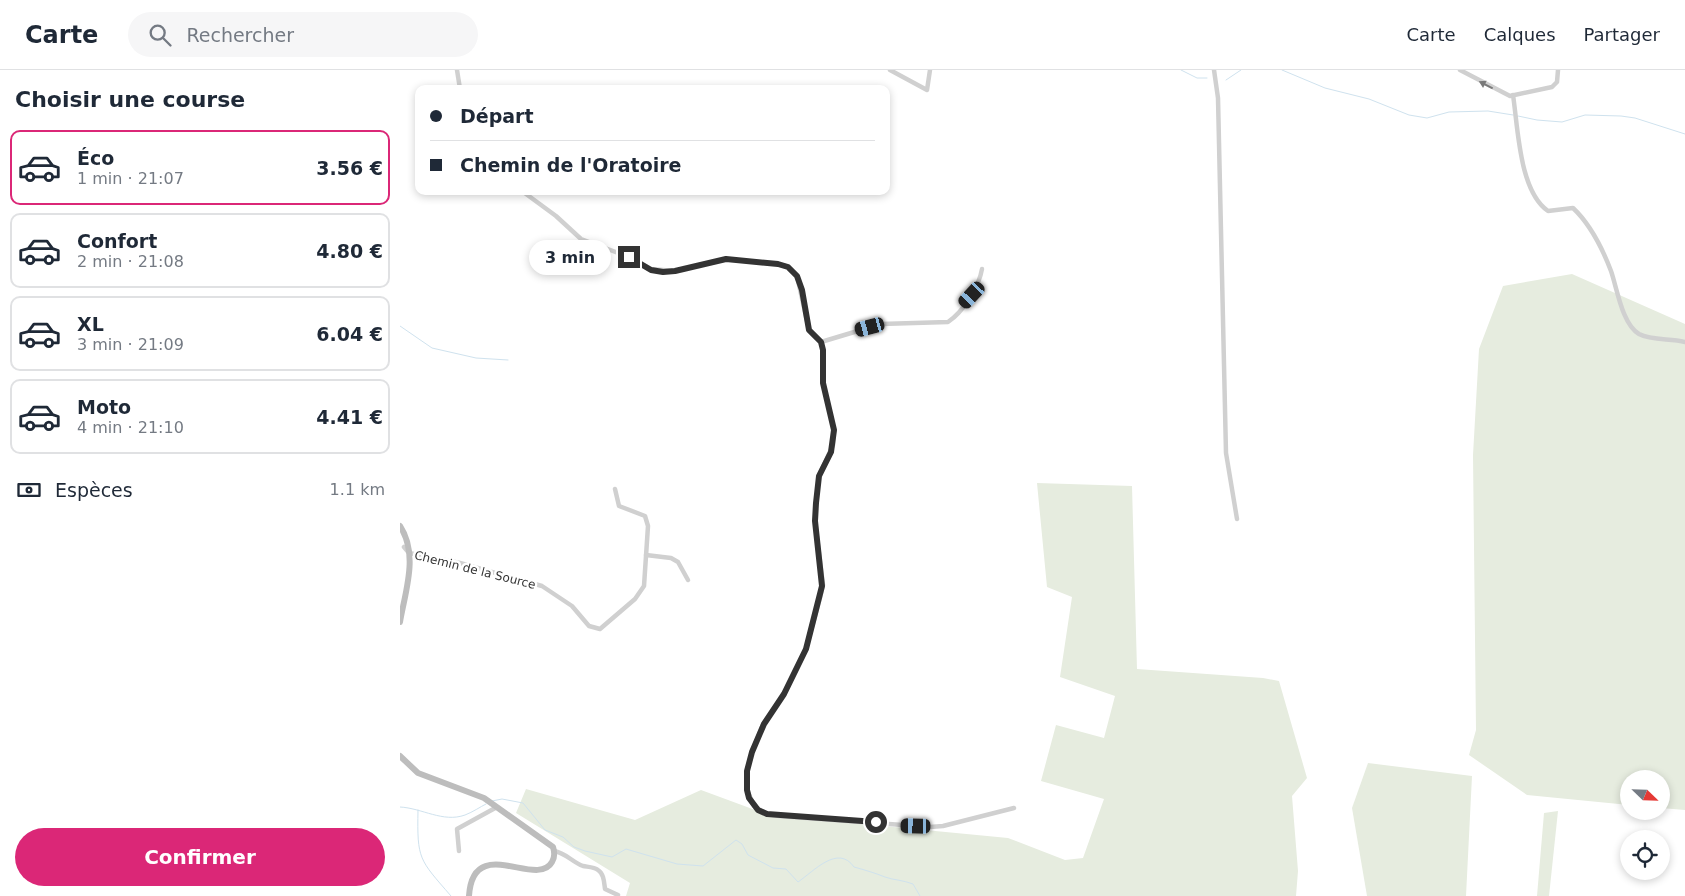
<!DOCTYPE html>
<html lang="fr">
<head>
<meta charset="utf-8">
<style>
	body { margin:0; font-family:"DejaVu Sans",sans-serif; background:#f6f6f7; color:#1f2937; height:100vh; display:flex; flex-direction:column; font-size:19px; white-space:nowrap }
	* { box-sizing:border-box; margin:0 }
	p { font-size:16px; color:#747a83 }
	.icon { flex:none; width:28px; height:28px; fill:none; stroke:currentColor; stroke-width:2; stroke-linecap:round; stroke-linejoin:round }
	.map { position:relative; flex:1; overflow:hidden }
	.details { display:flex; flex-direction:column; background:#fff; width:400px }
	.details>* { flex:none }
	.guide { position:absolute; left:15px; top:15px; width:475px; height:110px; border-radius:10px; box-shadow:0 2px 8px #0003; display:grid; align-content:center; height:110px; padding:0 15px; background:#fff }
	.needle { width:32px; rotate:113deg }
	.controls { position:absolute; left:1220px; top:700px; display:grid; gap:10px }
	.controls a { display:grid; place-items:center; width:50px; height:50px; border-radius:50%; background:#fff; box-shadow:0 2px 8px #0003; font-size:25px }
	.end { position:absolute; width:22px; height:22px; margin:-11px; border:6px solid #333; background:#fff; box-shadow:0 0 0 2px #fff }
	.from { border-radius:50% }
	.bubble { position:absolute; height:35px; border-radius:18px; background:#fff; box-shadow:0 2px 8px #0003; font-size:16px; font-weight:700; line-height:35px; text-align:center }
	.car { position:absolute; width:15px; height:30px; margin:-15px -8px; border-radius:6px; box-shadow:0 0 4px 1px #0007; background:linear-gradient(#222 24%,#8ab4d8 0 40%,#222 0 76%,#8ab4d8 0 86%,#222 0) }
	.guide b { display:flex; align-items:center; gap:18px; height:48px; font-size:19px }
	.guide b+b { border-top:1px solid #e0e1e3 }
	.guide i { width:12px; height:12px; background:#1f2937 }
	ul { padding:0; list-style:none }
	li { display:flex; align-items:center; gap:15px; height:75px; margin:0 10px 8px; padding:0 5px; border:2px solid #e0e1e3; border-radius:10px }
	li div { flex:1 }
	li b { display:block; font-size:19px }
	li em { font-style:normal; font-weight:700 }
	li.active { border-color:#db2777 }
	li>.icon { width:45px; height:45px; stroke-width:1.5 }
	h2 { padding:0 15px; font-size:22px; line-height:60px }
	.pay { display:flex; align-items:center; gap:12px; height:55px; padding:0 15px; font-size:19px }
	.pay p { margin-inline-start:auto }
	.button { display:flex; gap:10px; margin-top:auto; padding:10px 15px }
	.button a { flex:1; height:58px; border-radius:30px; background:#db2777; color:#fff; font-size:20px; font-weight:700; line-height:58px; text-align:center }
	header { display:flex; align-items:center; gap:30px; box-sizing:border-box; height:70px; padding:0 25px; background:#fff; border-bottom:1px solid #e0e1e3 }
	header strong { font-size:24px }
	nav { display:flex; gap:28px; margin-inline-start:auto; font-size:18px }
	.search { width:350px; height:45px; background:#f6f6f7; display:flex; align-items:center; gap:12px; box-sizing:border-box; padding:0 18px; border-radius:28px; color:#747a83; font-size:19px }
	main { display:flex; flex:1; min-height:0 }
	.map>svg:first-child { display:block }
</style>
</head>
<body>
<header>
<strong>Carte</strong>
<div class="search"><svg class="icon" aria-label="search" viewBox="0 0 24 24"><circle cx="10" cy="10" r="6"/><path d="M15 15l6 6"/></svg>Rechercher</div>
<nav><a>Carte</a><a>Calques</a><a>Partager</a></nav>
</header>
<main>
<section class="details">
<h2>Choisir une course</h2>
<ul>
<li class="active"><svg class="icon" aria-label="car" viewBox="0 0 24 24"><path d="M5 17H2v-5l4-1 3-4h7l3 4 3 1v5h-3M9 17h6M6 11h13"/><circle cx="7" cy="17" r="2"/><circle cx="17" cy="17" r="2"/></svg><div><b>Éco</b><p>1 min · 21:07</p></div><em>3.56 €</em></li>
<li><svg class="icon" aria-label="car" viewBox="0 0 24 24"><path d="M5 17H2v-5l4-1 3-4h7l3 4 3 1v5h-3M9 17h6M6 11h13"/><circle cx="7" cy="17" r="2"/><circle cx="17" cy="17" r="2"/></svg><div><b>Confort</b><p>2 min · 21:08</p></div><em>4.80 €</em></li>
<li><svg class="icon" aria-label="car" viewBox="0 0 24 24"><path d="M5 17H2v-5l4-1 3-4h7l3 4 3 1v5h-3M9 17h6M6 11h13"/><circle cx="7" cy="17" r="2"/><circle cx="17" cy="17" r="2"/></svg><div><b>XL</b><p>3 min · 21:09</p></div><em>6.04 €</em></li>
<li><svg class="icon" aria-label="car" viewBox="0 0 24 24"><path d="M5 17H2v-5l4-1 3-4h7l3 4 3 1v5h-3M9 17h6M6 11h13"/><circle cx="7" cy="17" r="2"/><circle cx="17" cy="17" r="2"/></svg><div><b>Moto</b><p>4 min · 21:10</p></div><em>4.41 €</em></li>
</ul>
<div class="pay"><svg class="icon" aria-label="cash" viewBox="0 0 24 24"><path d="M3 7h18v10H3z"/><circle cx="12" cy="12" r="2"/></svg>Espèces<p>1.1 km</p></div>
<div class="button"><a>Confirmer</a></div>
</section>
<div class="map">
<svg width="1285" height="826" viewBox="0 0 1285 826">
	<rect width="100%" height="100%" fill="#fff"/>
	<g fill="#e6ecdf">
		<polygon points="1172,204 1285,254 1285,740 1261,738 1261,709 1229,709 1229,735 1127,725 1069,685 1076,660 1073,385 1079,279 1103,216"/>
		<polygon points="637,413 732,416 737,599 863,608 879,611 907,708 892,726 898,801 896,826 226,826 230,813 116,743 126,719 235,750 301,720 369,745 608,768 665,790 683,788 704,729 641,711 656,655 704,668 715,626 660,607 672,527 647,517"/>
		<polygon points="968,693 1072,706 1066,826 967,826 952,738"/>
		<polygon points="1158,741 1149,826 1137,826 1144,743"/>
	</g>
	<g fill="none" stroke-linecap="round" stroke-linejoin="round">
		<g stroke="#cfe2ee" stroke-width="1">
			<polyline points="781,0 797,8 807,8"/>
			<polyline points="882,0 925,18 969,29 1009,45 1027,48 1049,42 1088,41 1113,45"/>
			<polyline points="826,10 841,0"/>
			<polyline points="1118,46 1137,50 1162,52 1185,45 1221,46 1235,48 1285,64"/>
			<polyline points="0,256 32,278 76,288 108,290"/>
			<path d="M92 731 102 729 123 733 145 760 163 767 174 777 185 781 212 787 226 779 277 794 303 796 336 770 342 774 348 785 373 798 386 799 398 812C414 801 438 774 454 797 465 800 475 803 485 807 493 810 503 810 513 814L520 826"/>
			<path d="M0 737C22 738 43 753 65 745 73 742 80 737 86 734"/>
			<path d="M18 740C17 790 19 789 51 826"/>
		</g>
		<g stroke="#d0d0d0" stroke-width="4.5">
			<polyline points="57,0 60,19"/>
			<polyline points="490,0 527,20 530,0"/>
			<polyline points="814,0 818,28 826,383 837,449"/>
			<polyline points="1060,0 1110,26 1152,17 1157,12 1158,0"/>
			<path d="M1113 25C1118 57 1119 121 1148 141L1173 138C1190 154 1203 180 1211 201 1217 218 1222 254 1239 264 1252 271 1271 268 1285 272"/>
			<polyline points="122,121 156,146 181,169 229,187 251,199 275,201 326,189 378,194 388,197 397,206 409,260 421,272 423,280 423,313 434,360 433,375 419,406 416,433 415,451 423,515 420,528 406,579 384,624 363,654 352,682 347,701 347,720 354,736 367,744 379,746 530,757 543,756 614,738"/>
			<path d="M421 272 481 254 548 252C563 242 579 217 582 199"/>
			<polyline points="4,477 9,483 60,493 142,516 172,536 189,556 200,559 235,529 244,516 248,456 245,446 219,436 215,419"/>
			<polyline points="246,485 271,488 278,492 288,510"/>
			<polyline points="59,781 57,759 97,737"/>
			<path d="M154 781C166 783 172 792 183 796 188 797 194 797 198 800 204 804 204 812 205 819L218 825"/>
		</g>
		<g stroke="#bdbdbd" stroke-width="6">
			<path d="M0 456C19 485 5 522 0 552"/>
			<path d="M0 686 18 703 84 728 153 777C155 783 155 787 152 792 137 819 73 763 69 826"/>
		</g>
	</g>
	<defs><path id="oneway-solid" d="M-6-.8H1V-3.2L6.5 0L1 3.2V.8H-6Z" transform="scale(1.25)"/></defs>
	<use fill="#7a7a7a" href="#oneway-solid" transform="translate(1086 15) rotate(-153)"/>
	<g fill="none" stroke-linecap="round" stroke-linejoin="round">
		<polyline stroke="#333" stroke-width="6" points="229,187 251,200 263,202 275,201 326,189 378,194 388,197 397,206 402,220 409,260 421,272 423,280 423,313 434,360 431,382 419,406 416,433 415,451 422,516 406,579 384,624 364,654 352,682 347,701 347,720 349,728 358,740 367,744 476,752"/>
	</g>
	<g text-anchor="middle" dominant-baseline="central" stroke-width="5" stroke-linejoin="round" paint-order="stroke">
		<g font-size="12" fill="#333" stroke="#fff">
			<text transform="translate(75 500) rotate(14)">Chemin de la Source</text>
		</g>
	</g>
</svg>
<div class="controls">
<a><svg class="needle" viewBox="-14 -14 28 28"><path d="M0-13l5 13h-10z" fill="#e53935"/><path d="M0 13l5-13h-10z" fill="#747a83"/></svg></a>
<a><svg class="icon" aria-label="locate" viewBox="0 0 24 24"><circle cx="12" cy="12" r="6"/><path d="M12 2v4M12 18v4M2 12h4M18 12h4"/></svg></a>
</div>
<i class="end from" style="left:476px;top:752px"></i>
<i class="end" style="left:229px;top:187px"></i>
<div class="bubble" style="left:129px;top:170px;width:82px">3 min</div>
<i class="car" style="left:572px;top:225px;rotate:223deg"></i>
<i class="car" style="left:470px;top:257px;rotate:255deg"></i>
<i class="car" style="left:516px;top:756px;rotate:271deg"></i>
<div class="guide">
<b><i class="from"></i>Départ</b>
<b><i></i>Chemin de l'Oratoire</b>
</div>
</div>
</main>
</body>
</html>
